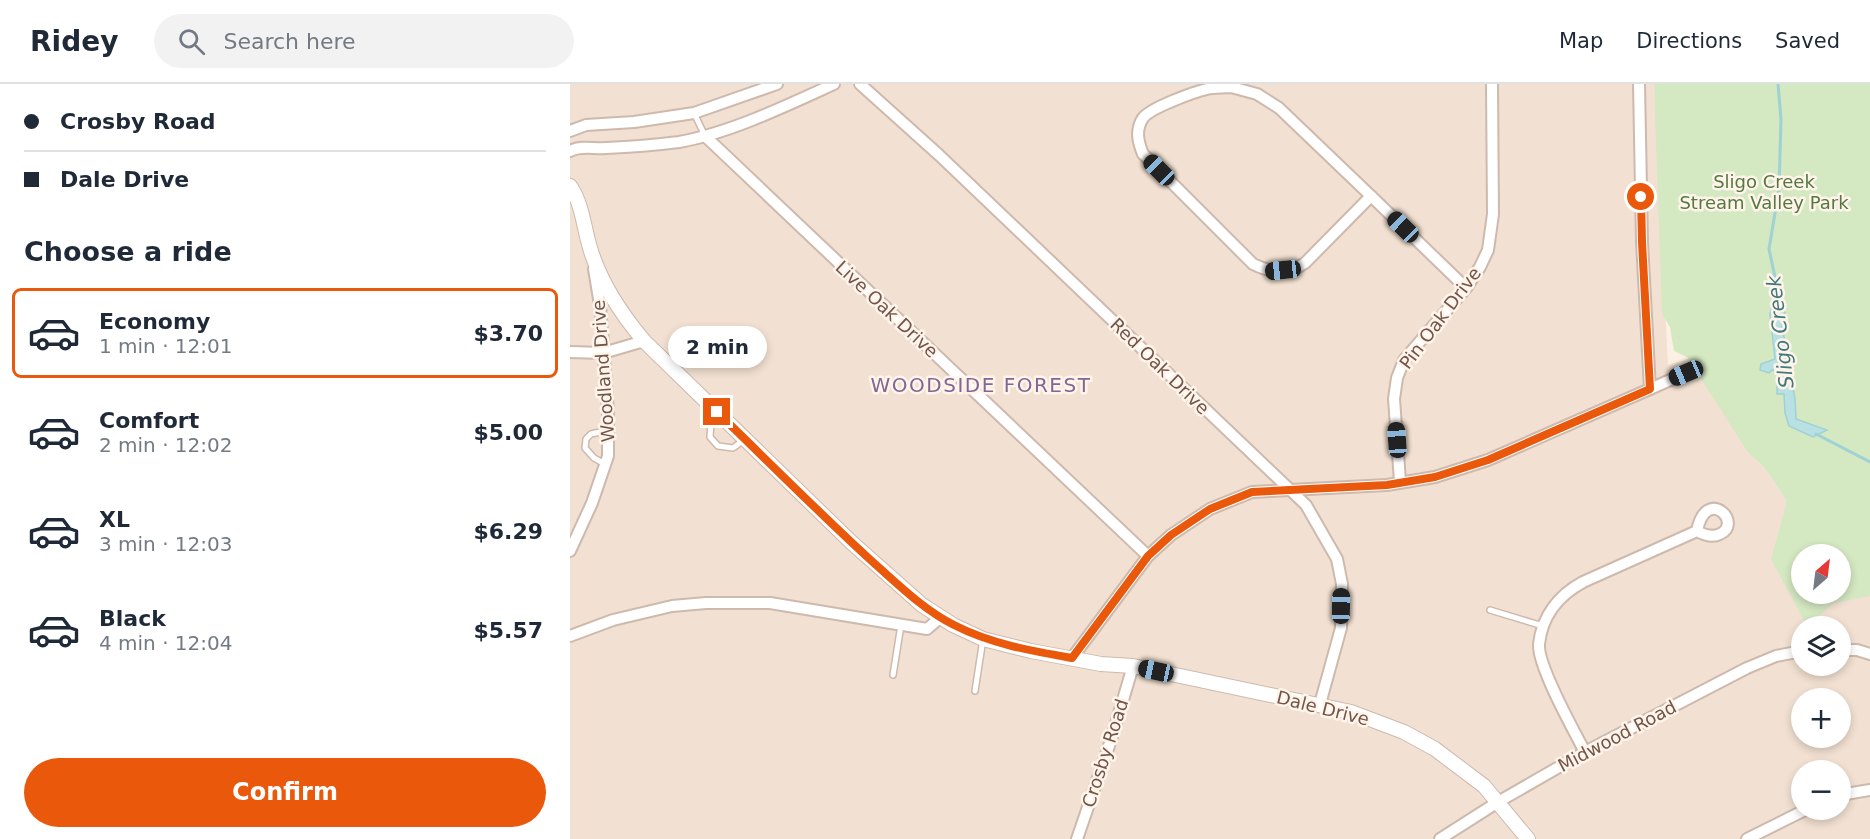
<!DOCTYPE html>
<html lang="en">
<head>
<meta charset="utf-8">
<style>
	body { margin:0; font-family:"DejaVu Sans",sans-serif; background:#f2f2f3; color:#1f2937; height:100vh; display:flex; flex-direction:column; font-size:22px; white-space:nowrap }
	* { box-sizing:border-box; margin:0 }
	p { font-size:20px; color:#747a83 }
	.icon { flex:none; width:33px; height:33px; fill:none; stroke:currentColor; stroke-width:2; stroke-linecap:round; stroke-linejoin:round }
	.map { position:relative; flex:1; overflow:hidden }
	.details { display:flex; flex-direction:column; background:#fff; width:570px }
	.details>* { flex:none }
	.top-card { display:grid; align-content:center; height:132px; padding:0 24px; background:#fff }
	.needle { width:39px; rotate:28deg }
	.fabs { position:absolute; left:1221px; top:460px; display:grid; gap:12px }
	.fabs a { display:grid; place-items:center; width:60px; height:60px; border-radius:50%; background:#fff; box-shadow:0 3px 9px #0003; font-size:30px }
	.end { position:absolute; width:27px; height:27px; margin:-14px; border:8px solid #ea580c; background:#fff; box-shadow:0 0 0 3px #fff }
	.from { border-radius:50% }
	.bubble { position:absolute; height:42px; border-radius:21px; background:#fff; box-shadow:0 3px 9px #0003; font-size:20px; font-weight:800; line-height:42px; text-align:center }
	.car { position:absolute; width:18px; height:36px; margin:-18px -9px; border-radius:8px; box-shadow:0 0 4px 2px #0007; background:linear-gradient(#222 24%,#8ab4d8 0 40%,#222 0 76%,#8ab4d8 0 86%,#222 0) }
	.top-card b { display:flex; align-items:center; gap:21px; height:57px; font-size:22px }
	.top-card b+b { border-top:2px solid #e0e1e3 }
	.top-card i { width:15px; height:15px; background:#1f2937 }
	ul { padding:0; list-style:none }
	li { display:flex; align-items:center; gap:18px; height:90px; margin:0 12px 9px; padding:0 12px; border:3px solid transparent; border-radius:9px }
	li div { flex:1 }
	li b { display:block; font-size:22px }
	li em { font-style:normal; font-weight:800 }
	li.on { border-color:#ea580c }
	li>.icon { width:54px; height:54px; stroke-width:1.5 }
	h2 { padding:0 24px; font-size:27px; line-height:72px }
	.primary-button { display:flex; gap:12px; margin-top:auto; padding:12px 24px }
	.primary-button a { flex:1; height:69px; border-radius:36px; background:#ea580c; color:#fff; font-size:24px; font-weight:800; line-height:69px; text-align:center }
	header { display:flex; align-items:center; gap:36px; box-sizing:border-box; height:84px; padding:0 30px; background:#fff; border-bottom:2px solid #e0e1e3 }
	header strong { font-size:28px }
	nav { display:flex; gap:33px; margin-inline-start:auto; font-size:21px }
	.search { width:420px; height:54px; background:#f2f2f3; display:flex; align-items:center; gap:15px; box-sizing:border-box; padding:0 21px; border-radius:33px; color:#747a83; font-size:22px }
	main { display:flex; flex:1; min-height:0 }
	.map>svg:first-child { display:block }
</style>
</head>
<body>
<header>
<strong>Ridey</strong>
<div class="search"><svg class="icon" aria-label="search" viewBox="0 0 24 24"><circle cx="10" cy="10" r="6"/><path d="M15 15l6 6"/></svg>Search here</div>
<nav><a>Map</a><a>Directions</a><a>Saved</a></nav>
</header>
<main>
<section class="details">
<div class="top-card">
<b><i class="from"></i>Crosby Road</b>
<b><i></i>Dale Drive</b>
</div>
<h2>Choose a ride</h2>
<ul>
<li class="on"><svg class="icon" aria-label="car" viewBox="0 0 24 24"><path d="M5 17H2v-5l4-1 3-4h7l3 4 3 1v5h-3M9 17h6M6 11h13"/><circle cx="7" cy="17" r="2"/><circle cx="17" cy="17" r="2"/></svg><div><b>Economy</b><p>1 min · 12:01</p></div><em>$3.70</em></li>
<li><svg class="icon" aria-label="car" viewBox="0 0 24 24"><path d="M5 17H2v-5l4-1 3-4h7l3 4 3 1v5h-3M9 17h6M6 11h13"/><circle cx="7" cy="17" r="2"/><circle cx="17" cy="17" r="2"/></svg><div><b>Comfort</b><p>2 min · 12:02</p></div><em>$5.00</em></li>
<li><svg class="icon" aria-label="car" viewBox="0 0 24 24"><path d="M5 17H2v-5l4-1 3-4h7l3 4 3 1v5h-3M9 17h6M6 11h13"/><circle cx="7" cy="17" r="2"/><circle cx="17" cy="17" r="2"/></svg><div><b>XL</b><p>3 min · 12:03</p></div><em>$6.29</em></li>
<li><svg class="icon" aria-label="car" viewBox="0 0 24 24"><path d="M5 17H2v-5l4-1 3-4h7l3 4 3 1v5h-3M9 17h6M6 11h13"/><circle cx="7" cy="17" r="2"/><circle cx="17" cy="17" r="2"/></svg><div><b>Black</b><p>4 min · 12:04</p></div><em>$5.57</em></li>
</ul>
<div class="primary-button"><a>Confirm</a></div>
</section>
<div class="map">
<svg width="1300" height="755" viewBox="0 0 1300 755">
	<rect width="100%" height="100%" fill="#fbf0e3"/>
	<path fill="#f2e1d2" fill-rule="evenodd" d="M0 0H1084L1098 281 1121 274 1236 413 1208 473 1235 524 1270 510 1300 511V755H0ZM1232 543H1270V582H1232ZM1232 615H1270V654H1232ZM1232 687H1270V726H1232Z"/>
	<path fill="#d4e8c2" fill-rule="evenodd" d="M1084 0H1300V512L1264 519 1237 542 1201 475 1217 417 1195 384 1177 367 1117 273 1104 267 1100 243 1092 230ZM1232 471H1270V510H1232Z"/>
	<polygon fill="#b9e1e4" stroke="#9fd1d5" stroke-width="1.5" points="1203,218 1211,224 1215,229 1212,242 1225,315 1226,335 1257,346 1243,353 1219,342 1215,329 1214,310 1207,310 1207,288 1202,286 1199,289 1190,286 1191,280 1205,275 1200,230"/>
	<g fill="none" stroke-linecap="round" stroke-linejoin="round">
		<g stroke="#9fd1d5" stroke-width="3">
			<polyline points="1208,0 1211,35 1209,105 1199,165 1209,212 1209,224"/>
			<polyline points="1246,350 1300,378"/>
		</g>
		<defs>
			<g id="service">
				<polyline points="124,29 135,52"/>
				<polyline points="146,330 141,339 140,353 148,362 163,364 174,356"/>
				<polyline points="35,380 24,374 15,364 16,355 21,350 39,346"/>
				<polyline points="920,526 973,542"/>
				<polyline points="323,591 331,541"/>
				<polyline points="405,607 413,555"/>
			</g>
			<g id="minor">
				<polyline points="290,0 369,71 736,421 767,475 772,500 771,544 750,620"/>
				<path d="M661 3 687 10 709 24 801 112 735 179C718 191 701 189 683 180L573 70C568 58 565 46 573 34 580 24 624 8 637 5 645 3 653 4 661 3Z"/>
				<polyline points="0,47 16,41 64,38 124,29 207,0"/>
				<polyline points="135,52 578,472"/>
				<path d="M0 67C11 61 24 65 36 64 60 63 85 61 109 58 160 49 218 21 264 0"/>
				<polyline points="801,112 896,204"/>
				<polyline points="0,268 33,269 74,257"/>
				<polyline points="1080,305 1116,289"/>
				<polyline points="830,397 824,315 827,294 834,276 896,204 910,183 918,166 923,130 922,0"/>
				<polyline points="0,467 22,419 38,372 38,327 30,221 24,185"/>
				<polyline points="0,552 43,536 102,522 136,519 200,519 357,545 371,533"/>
				<polyline points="1270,566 1287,566 1300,570"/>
				<polyline points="502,574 578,472 601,451 640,425 682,408 817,401 865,393 918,376 1080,305 1072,158 1069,0"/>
				<path d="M1015 668C1004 647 967 581 969 560 972 532 989 511 1013 498L1127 447C1136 401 1174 439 1150 450 1142 454 1134 451 1127 447"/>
				<polyline points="1270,711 1300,706"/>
				<polyline points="507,755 542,653 563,582"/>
				<polyline points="870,755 928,718 1015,668 1177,584 1206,572 1232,567"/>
				<polyline points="1177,755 1235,726"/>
			</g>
			<path id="tertiary" d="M0 102C14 122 14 150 23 173 34 204 53 232 74 257L281 458 352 521 383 541 413 555 461 567 531 580 563 582 781 628 834 648 865 665 914 702 958 755"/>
		</defs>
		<use href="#service" stroke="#ceb9ad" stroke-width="8"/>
		<use href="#minor" stroke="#ceb9ad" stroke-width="14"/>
		<use href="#tertiary" stroke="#ceb9ad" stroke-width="16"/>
		<use href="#service" stroke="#fff" stroke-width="5"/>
		<use href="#minor" stroke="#fff" stroke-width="10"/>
		<use href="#tertiary" stroke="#fff" stroke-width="14"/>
	</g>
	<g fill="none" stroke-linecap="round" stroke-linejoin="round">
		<path stroke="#ea580c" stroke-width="8" d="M147 328C200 379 251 431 305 480 330 502 354 526 384 541 421 560 462 567 502 574L578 472 601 451 640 425 682 408 817 401 865 393 918 376 1080 305 1072 158 1071 113"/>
	</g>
	<g text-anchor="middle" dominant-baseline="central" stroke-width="5" stroke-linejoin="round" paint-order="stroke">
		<g font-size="18" fill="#567842" stroke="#fef4e9">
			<text x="1194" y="97">Sligo Creek<tspan x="1194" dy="21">Stream Valley Park</tspan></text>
		</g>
		<g font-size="18" fill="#72554a" stroke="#fef4e9">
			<text transform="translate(317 225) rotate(43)">Live Oak Drive</text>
			<text transform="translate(870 234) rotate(-53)">Pin Oak Drive</text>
			<text transform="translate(590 282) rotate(44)">Red Oak Drive</text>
			<text transform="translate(33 287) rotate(-94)">Woodland Drive</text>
			<text transform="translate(753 624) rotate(14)">Dale Drive</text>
			<text transform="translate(1047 652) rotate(-28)">Midwood Road</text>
			<text transform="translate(535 669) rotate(-72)">Crosby Road</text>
		</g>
		<g font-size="20" font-style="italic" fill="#42797e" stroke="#fef4e9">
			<text transform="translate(1210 248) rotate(-97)">Sligo Creek</text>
		</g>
		<g font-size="20" letter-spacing="1.5" fill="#826695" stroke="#fef4e9">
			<text x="411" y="301">WOODSIDE FOREST</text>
		</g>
	</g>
</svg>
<div class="fabs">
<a><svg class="needle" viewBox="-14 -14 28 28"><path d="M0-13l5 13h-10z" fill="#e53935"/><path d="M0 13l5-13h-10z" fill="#747a83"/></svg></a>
<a><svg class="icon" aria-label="layers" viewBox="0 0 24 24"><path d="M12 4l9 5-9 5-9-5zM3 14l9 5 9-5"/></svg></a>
<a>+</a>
<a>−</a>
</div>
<i class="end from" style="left:1071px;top:113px"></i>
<i class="end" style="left:147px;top:328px"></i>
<div class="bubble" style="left:98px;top:242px;width:99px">2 min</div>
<i class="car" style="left:589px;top:86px;rotate:315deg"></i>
<i class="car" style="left:833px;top:143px;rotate:314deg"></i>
<i class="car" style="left:713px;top:186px;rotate:264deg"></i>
<i class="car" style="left:1116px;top:289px;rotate:247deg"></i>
<i class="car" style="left:827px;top:356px;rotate:356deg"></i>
<i class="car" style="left:771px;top:522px;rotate:1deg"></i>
<i class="car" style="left:586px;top:587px;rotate:282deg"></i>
</div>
</main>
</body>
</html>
